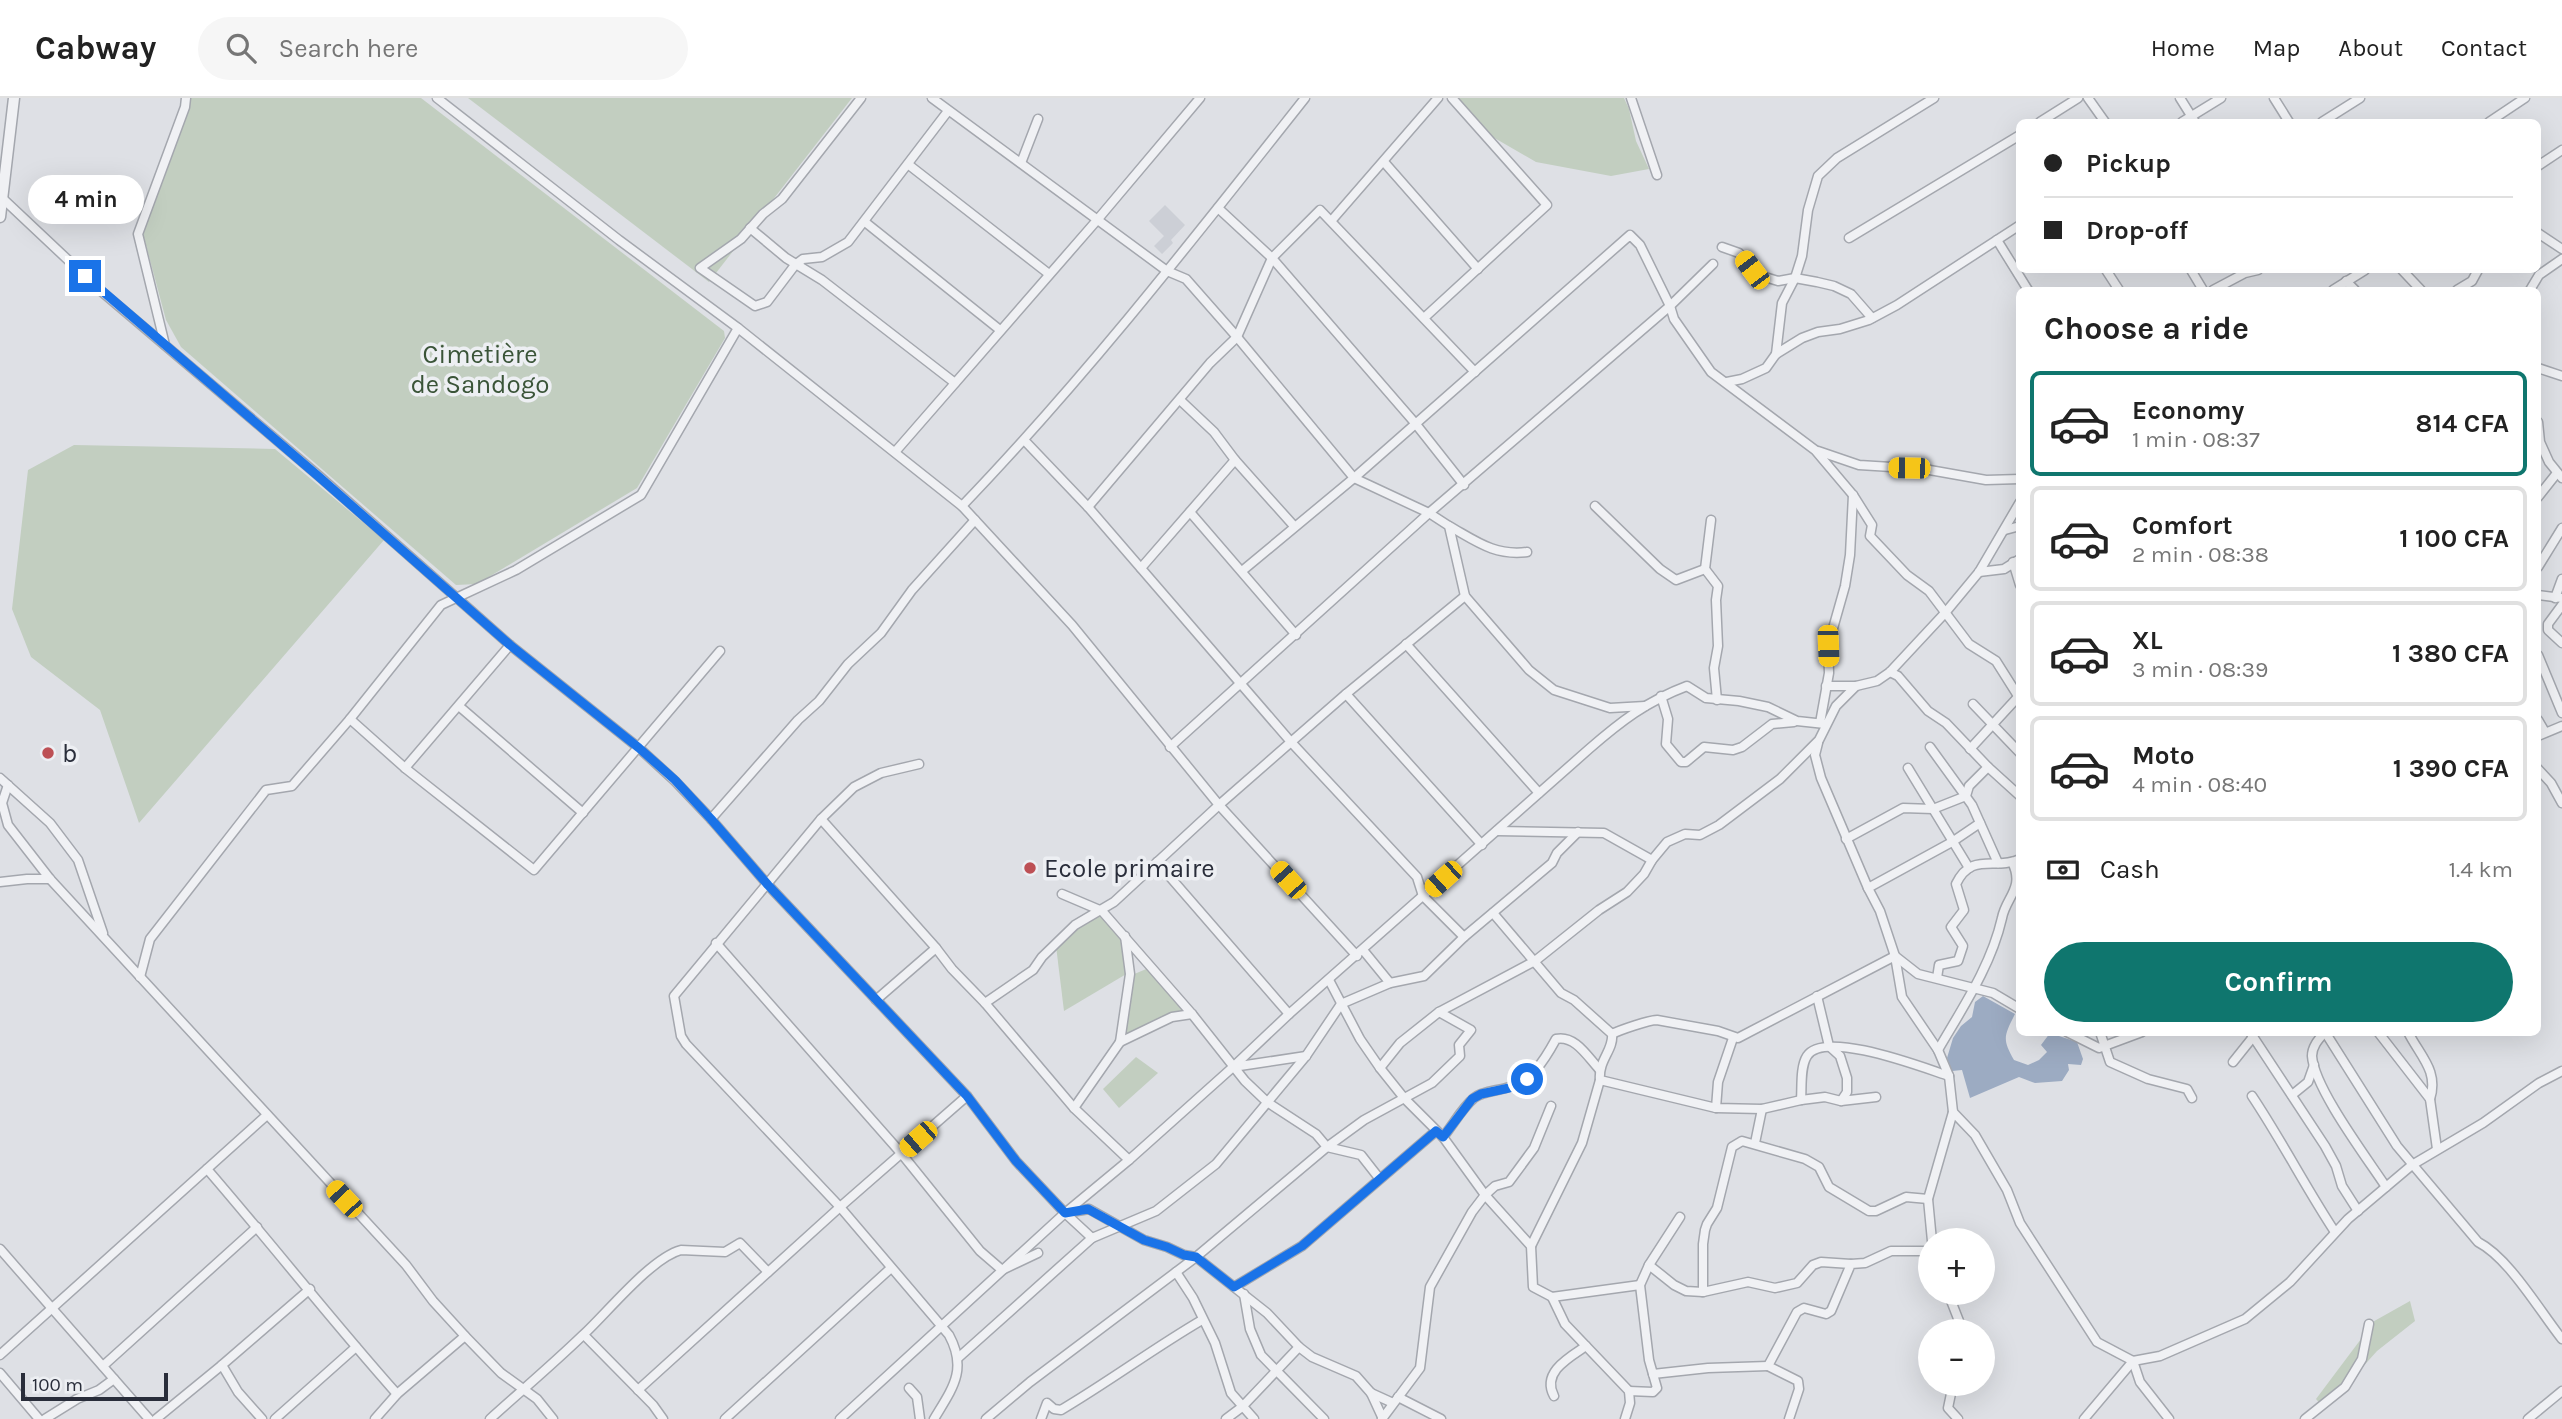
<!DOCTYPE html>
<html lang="en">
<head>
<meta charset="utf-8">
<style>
	body { margin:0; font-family:Karla,sans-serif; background:#f6f6f6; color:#222; height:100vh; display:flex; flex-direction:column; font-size:26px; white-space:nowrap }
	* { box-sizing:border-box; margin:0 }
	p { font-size:23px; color:#767676 }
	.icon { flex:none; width:38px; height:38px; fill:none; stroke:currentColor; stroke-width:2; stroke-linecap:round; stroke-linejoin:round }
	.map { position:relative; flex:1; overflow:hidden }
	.side { position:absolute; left:2016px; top:189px; width:525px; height:749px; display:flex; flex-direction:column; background:#fff; border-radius:10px; box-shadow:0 7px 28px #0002 }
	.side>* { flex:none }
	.hud { position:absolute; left:2016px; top:21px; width:525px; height:154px; border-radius:10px; box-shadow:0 7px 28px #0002; display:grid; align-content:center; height:154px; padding:0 28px; background:#fff }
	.tools { position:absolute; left:1918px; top:1130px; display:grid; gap:14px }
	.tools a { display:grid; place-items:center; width:77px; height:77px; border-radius:50%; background:#fff; box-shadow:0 7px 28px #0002; font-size:35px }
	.scale { position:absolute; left:21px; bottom:18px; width:147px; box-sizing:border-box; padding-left:7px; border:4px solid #292d3a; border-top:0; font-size:19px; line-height:24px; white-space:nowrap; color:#292d3a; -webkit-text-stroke:5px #edeff3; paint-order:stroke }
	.end { position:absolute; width:32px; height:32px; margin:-16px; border:9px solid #1a73e8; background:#fff; box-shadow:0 0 0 4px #fff }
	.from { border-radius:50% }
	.bubble { position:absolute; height:49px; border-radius:24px; background:#fff; box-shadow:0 7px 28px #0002; font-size:23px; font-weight:700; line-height:49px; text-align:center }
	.car { position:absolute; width:21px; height:42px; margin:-21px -10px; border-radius:9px; box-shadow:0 0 5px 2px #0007; background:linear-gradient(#f5c518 24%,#345 0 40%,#f5c518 0 76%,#345 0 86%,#f5c518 0) }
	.hud b { display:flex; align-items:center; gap:24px; height:66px; font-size:26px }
	.hud b+b { border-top:2px solid #e0e0e0 }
	.hud i { width:18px; height:18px; background:#222 }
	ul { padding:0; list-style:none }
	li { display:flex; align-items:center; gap:21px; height:105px; margin:0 14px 10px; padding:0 14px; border:4px solid #e0e0e0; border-radius:10px }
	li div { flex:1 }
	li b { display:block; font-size:26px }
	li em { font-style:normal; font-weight:700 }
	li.on { border-color:#0f766e }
	li>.icon { width:63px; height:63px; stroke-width:1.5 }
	h2 { padding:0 28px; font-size:32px; line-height:84px }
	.pay { display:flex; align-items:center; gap:18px; height:77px; padding:0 28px; font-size:26px }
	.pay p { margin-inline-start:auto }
	.action { display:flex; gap:14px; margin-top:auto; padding:14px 28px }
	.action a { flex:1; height:80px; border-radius:42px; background:#0f766e; color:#fff; font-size:28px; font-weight:700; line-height:80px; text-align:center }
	header { display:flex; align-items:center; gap:42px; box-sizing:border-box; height:98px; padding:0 35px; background:#fff; border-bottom:2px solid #e0e0e0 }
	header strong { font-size:33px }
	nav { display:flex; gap:38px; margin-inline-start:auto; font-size:24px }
	.search { width:490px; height:63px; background:#f6f6f6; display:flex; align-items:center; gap:18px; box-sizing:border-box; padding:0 24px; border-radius:38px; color:#767676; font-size:26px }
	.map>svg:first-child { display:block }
</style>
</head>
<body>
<header>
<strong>Cabway</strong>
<div class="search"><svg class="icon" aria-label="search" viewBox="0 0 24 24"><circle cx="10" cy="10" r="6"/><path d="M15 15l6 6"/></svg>Search here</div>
<nav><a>Home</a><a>Map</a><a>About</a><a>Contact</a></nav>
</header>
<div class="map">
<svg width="2562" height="1321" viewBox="0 0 2562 1321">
	<rect width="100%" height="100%" fill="#dee0e5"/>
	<polygon fill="#cccfd6" points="1165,107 1185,127 1171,142 1173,145 1162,156 1154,148 1164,138 1149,123"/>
	<g fill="#c2cec0">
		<polygon points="190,0 421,0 724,233 725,240 637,390 477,486 456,487 181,249 166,222 143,136"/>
		<polygon points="468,0 852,0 709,184"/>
		<polygon points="1458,0 1624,0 1629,11 1636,43 1649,71 1611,78 1536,64 1491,38"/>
		<polygon points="74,347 275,351 384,442 139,725 100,612 31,559 12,511 28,372"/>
		<polygon points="1101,815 1123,838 1128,875 1064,913 1056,848 1076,828"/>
		<polygon points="1151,869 1189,915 1122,942 1132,877"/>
		<polygon points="1136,959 1158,975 1119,1010 1103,991"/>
		<polygon points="2410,1203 2415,1223 2377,1253 2325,1311 2316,1301 2361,1241 2369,1226"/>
	</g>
	<path fill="#9cabc2" d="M1983 898 2015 916C2004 938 2002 941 2014 962L2028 967 2039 962 2047 954 2041 947 2050 935 2077 944 2083 961 2081 967 2068 966 2069 972 2062 983 2035 985 2019 979 1970 1000 1962 972 1952 973 1947 960 1953 940 1961 928 1972 919 1975 904Z"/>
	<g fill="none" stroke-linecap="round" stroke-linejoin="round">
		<defs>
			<g id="minor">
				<polyline points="437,0 619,142 738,230 962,408 1072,527 1219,707 1357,858"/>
				<polyline points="861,0 782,101 763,116 741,141 700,170 755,208 767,204 795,167 803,161 822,159 848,144 948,13"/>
				<polyline points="932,0 1167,173 1186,181 1237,239 1354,380 1429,415 1449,428 1465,498 1529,572 1554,592 1610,610 1645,608"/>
				<polyline points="1631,0 1657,77"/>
				<polyline points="2088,0 2105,24"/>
				<polyline points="2180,0 2195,24"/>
				<polyline points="2274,0 2289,24"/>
				<polyline points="2040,24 2078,0"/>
				<polyline points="2182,24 2221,0"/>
				<polyline points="2322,24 2360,0"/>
				<polyline points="2489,24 2525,0"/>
				<polyline points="1384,64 1478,171"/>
				<polyline points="1021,65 1038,21"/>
				<polyline points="909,67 1049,176"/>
				<polyline points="2538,68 2562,52"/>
				<polyline points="0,98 101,193 319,378 510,547 639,650 675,683 711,721 768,787 967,998 1016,1063 1065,1115 1089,1111 1144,1142 1167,1149 1184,1157 1196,1159 1267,1215 1299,1249 1312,1259 1356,1278 1371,1295 1393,1305"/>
				<polyline points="1218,110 1272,160 1415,325 1464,387"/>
				<polyline points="1332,122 1438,0"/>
				<polyline points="865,124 1000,232"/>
				<polyline points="750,130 786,160 822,182 955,285"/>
				<polyline points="2538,135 2562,151"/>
				<polyline points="1849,140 2020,37"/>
				<polyline points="1997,142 2028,192"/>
				<polyline points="1722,149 1739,155 1752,172 1765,179 1778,183 1795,180 1817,184 1834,188 1851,196 1872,220"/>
				<polyline points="2106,172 2119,192"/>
				<polyline points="2191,172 2203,192"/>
				<polyline points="2402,172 2421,192"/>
				<polyline points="2346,183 2355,192"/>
				<polyline points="2213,192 2245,175 2258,172"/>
				<polyline points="2333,192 2365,172"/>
				<polyline points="2457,192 2472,183 2478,172"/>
				<polyline points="2530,192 2539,177 2562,161"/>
				<polyline points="1424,220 1547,107 1452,0"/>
				<polyline points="165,247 138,136 185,9 186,0"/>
				<polyline points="1776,256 1782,205 1795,180 1802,158 1808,112 1818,78 1837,60 1934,0"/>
				<polyline points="2538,270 2562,278"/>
				<polyline points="1727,284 1742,281 1766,270 1776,256 1802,240 1818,234 1840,231 1869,222 1897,207 2020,127"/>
				<polyline points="1180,302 1214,334 1235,362 1294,428"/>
				<polyline points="2538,324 2540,344 2549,364 2562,380"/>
				<polyline points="1025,343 1088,409 1291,644 1417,779 1423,798 1464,839"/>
				<polyline points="1818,353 1859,367 1924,371 1986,382 2020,381"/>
				<polyline points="895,354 1098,121 1200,0"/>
				<polyline points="2538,399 2557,375"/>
				<path d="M962 408C1085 280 1195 139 1305 0"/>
				<polyline points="1595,408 1660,471 1676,482 1705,471"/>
				<polyline points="1088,409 1210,265 1237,239 1272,160 1320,112 1475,274"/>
				<polyline points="1190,414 1296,537"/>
				<polyline points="1711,422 1705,471 1718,488 1716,502 1718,548 1714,570 1717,602"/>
				<path d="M1449 428C1476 443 1494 458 1527 454"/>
				<polyline points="2005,432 2020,428"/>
				<polyline points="2013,464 2020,487"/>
				<polyline points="2538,469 2562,430"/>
				<polyline points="1141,470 1235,362"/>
				<polyline points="1242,473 1354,380 1630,137 1640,147 1670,208 1674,221 1711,274 1815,352 1853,397 1872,427 1870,438 1907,477 1929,493 1969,546 1996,563 2020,601"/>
				<polyline points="1979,474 2004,471 2020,461"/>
				<polyline points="2538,497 2562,500"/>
				<polyline points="2555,500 2562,481"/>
				<polyline points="2562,507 2548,526 2548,532 2562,545"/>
				<polyline points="1406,546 1539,695"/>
				<polyline points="2538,557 2562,615"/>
				<polyline points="1890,574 1898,578 1928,613 1946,625 1988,669 2020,698"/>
				<polyline points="1826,588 1856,588"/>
				<polyline points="1346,596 1482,747"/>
				<polyline points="1661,598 1668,621 1666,646 1681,664 1686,664 1704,649 1733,652 1742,649 1772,626 1794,624"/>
				<polyline points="1973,606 2020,655"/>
				<polyline points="460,609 583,715"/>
				<polyline points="350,621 405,670 534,772 720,553"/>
				<polyline points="2538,622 2545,634"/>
				<polyline points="1820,625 1829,575 1828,548 1845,488 1850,457 1853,397"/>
				<polyline points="2538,638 2562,628"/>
				<polyline points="1818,645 1815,657 1821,680 1868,790 1880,813 1895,858 1902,899 1938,952 1949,978 1953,1014 1975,1037 2007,1092 2020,1125 2097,1244 2133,1263 2140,1284 2169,1321"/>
				<polyline points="1170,649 1429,415 1670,208 1713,166"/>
				<polyline points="1930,649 1972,707 1998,765"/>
				<polyline points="1970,651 2018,599"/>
				<path d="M919 666 881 675 854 689 821 721 674 898 681 938 686 946 840 1109 949 1237C968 1272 952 1291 934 1321"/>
				<polyline points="405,670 510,547"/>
				<polyline points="1908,670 1969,770"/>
				<polyline points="2538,671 2551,685 2562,705"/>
				<polyline points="0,680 50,725 78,762 103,835"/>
				<polyline points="8,687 2,705 8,727 50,781 406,1167 433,1203 465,1238 501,1275 537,1301 553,1321"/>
				<polyline points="711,721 798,622 819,603 848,566 881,535 912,492 975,422"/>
				<polyline points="821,721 936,850 952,871 985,905 1074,1010 1129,1062"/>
				<polyline points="1497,733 1604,735 1652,762"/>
				<polyline points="1846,741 1903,710 1933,711 1966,698 1969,688 1988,669"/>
				<polyline points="1157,764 1289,916"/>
				<polyline points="0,784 27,781 50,781"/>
				<polyline points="1868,790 1952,744 1980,725"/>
				<polyline points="1062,796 1102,813 1192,916 1245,983 1267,1004 1316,1036 1327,1049 1361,1057 1379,1080"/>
				<path d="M1493 815 1561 895 1574 902 1612 936C1614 952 1598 962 1600 982L1716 1010 1762 1011 1801 1002 1825 999 1841 1003 1876 999"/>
				<polyline points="716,845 901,1055 980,1153 1002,1172 1038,1155"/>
				<polyline points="1363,852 1390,885"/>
				<polyline points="140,879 150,841 266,692 292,688 350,621 441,507 516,472 641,397 738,230"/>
				<path d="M1937 880 1939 867 1958 863 1963 848 1951 829 1964 812 1956 786C1972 753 1995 773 2020 761"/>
				<polyline points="1329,882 1360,941 1380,970 1404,1000 1443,1039 1485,1097 1531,1148 1533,1189 1552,1199 1565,1226 1629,1293 1630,1305 1625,1321"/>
				<polyline points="1817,898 1829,948 1840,958 1847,980 1847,994 1841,1003"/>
				<polyline points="876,902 936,850"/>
				<polyline points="985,905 1033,872 1042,859 1075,827 1114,804 1219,707 1346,596 1465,498"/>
				<polyline points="2067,934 2099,950 2142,934"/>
				<polyline points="2100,934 2110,964 2148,981 2187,991 2192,1000"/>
				<polyline points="2250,934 2325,1048 2336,1068 2342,1088 2358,1113"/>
				<path d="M2325 934 2397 1048 2478 1144C2509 1160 2539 1212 2562 1241"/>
				<path d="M2325 934C2319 941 2312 948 2312 958 2314 990 2367 1060 2386 1089"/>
				<polyline points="2378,934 2430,1001 2437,1051"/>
				<path d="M2408 934C2420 958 2439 973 2430 1001"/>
				<path d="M1612 936C1620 932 1649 922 1657 922L1718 933 1738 940 1895 858 1918 876 1993 895 2020 911"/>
				<polyline points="1120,944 1130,876 1125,838"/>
				<path d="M1938 952C1963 909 1991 868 2002 820 2006 799 2025 790 2012 764"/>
				<polyline points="2233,964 2253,939"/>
				<path d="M1233 969 1289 916 1589 651C1620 624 1647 603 1687 588L1706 600 1739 603 1768 609 1797 623 1825 626"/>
				<polyline points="1380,970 1400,945 1439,914 1535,863 1599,812 1627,794 1644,776 1652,762 1667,744 1685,736 1700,737 1719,727 1780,681 1819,642 1836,608 1856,588 1877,583 1890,574 1945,515 1979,474 2020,404"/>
				<polyline points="2292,997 2308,984 2314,967"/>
				<path d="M2252 998C2282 1043 2306 1090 2335 1134"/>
				<path d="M1801 1002C1802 989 1800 969 1807 958 1824 931 1924 970 1949 978"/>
				<polyline points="1074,1010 1120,944 1172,919 1192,916"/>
				<polyline points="1716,1010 1718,984 1733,940"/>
				<path d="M1443 1039C1453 1027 1462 1010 1474 1000 1483 993 1496 993 1506 990 1532 983 1544 963 1556 941 1575 937 1587 958 1599 971"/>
				<polyline points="1755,1045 1762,1011"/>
				<path d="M207 1071C271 1145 332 1223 397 1296"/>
				<polyline points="1065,1115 1092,1140"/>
				<polyline points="1932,1143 1928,1101 1953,1014"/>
				<polyline points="1531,1148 1582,1045 1600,982"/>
				<polyline points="0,1151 149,1321"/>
				<polyline points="1649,1167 1680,1119"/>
				<polyline points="1176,1174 1193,1200 1215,1245 1231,1295 1254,1321"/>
				<polyline points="1234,1189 1302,1148 1436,1033"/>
				<polyline points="1703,1194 1703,1146 1705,1132 1707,1126 1717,1110 1732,1049 1742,1043 1805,1061 1819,1069 1829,1089 1869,1113 1876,1113 1906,1099 1928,1101"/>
				<polyline points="1948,1195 1959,1223 1958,1234"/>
				<polyline points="1244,1196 1250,1231 1261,1257 1324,1321"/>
				<polyline points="1552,1199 1640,1187"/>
				<polyline points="584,1237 653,1307 663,1321"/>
				<polyline points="0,1257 267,1017"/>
				<polyline points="958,1260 1092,1140 1156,1113 1216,1066 1306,958 1341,906 1390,885 1424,878 1464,839 1552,765 1557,755 1578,734"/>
				<polyline points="222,1267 238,1294 262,1321"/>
				<polyline points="103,1268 257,1129"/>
				<polyline points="0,1275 39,1321"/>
				<polyline points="1653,1276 1708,1270 1768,1268"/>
				<polyline points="1953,1286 1948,1310 1958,1321"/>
				<polyline points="909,1290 917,1299 920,1321"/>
				<polyline points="638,1292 840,1109 967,998"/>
				<polyline points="1629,1293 1653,1294 1657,1290 1649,1262 1640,1187 1649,1167 1674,1187 1686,1193 1703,1194 1748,1184 1775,1190 1797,1185 1813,1167 1821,1164 1851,1166"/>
				<polyline points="1371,1295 1383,1321"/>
				<path d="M1554 1298C1541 1274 1570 1259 1586 1248"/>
				<polyline points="1398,1299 1441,1321"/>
				<polyline points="45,1321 77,1301 99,1292 114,1281"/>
				<polyline points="156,1321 222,1267 310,1191"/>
				<polyline points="275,1321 356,1249"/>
				<polyline points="375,1321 397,1296 465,1238"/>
				<path d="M490 1321C521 1293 553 1266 583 1237 607 1215 651 1160 681 1152L725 1154 740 1145 768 1174"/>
				<polyline points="725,1321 891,1170"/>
				<polyline points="840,1321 1065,1115 1129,1062 1233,969 1306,958"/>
				<polyline points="986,1321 1030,1284 1196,1159 1327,1049 1364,1022 1432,985 1460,958 1459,947 1471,932 1439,914"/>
				<path d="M1041 1321 1047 1305 1054 1311 1061 1312C1110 1283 1154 1250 1202 1222"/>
				<polyline points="1226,1321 1242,1309 1299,1249"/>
				<polyline points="1382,1321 1420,1270 1430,1189 1472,1114 1485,1097 1495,1088 1509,1084 1534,1050 1551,1008"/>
				<polyline points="1789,1321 1799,1291 1798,1283 1768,1268 1797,1214 1804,1210 1826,1216 1831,1213 1851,1166 1865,1165 1891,1153 1928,1153 1930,1150"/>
				<polyline points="2084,1321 2133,1263 2160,1258 2245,1221 2290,1184 2348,1121 2412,1067 2483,1025 2539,985 2562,973"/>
				<polyline points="2305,1321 2345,1289 2362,1261 2369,1226"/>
				<polyline points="2528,1321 2562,1293"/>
			</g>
			<polyline id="tertiary" points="0,119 14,0"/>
		</defs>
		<use href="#minor" stroke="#a4a7ae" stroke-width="11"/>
		<use href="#tertiary" stroke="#a4a7ae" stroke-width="13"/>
		<use href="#minor" stroke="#f0f1f4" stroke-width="8"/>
		<use href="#tertiary" stroke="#f0f1f4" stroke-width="10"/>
	</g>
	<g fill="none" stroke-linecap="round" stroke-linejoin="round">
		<polyline stroke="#1a73e8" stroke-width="9" points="85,178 318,378 510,547 639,650 675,682 711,721 768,787 967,998 1016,1063 1065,1115 1088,1111 1144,1142 1167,1149 1184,1157 1196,1159 1234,1189 1302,1148 1436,1033 1443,1039 1472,1001 1481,996 1509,990 1527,981"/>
	</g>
	<g fill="#bd5055" stroke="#edeff3" stroke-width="2.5">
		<circle cx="48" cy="655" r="7"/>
		<circle cx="1030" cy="770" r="7"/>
	</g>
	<g text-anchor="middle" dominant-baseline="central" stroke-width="7" stroke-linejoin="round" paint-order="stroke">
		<g font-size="26" fill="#3a5438" stroke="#edeff3">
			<text x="480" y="256">Cimetière<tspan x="480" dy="30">de Sandogo</tspan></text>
		</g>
		<g font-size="26" fill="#292d3a" stroke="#edeff3" text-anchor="start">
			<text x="62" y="655">b</text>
			<text x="1044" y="770">Ecole primaire</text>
		</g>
	</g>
</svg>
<div class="tools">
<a>+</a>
<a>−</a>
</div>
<div class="scale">100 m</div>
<i class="end from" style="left:1527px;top:981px"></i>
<i class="end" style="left:85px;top:178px"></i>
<div class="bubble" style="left:28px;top:77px;width:116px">4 min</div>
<i class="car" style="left:1752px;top:172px;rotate:323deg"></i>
<i class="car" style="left:1909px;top:370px;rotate:271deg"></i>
<i class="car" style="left:1828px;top:548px;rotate:178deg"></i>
<i class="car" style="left:1443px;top:781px;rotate:228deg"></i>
<i class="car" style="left:1288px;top:782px;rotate:318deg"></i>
<i class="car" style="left:918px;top:1041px;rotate:229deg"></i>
<i class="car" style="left:344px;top:1101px;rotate:317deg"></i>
<div class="hud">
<b><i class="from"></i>Pickup</b>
<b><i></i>Drop-off</b>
</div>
<section class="side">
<h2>Choose a ride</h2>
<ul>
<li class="on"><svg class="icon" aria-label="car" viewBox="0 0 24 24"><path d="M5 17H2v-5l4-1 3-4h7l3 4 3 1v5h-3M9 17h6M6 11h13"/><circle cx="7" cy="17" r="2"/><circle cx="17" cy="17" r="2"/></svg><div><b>Economy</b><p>1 min · 08:37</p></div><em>814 CFA</em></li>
<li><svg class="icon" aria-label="car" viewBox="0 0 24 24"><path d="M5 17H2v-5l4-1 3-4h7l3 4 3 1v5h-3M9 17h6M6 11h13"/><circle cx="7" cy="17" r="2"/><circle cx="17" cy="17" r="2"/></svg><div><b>Comfort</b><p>2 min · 08:38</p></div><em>1 100 CFA</em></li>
<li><svg class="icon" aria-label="car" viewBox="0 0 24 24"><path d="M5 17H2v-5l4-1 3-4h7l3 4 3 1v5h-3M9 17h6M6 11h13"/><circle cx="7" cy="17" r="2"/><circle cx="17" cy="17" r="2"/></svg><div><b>XL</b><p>3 min · 08:39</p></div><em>1 380 CFA</em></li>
<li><svg class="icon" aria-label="car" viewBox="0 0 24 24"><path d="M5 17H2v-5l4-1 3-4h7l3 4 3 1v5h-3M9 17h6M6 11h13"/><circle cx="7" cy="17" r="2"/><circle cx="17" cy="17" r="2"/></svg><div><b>Moto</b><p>4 min · 08:40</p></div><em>1 390 CFA</em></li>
</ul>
<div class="pay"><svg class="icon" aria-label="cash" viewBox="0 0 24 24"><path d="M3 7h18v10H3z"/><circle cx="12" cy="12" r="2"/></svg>Cash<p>1.4 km</p></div>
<div class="action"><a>Confirm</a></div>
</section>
</div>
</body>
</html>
